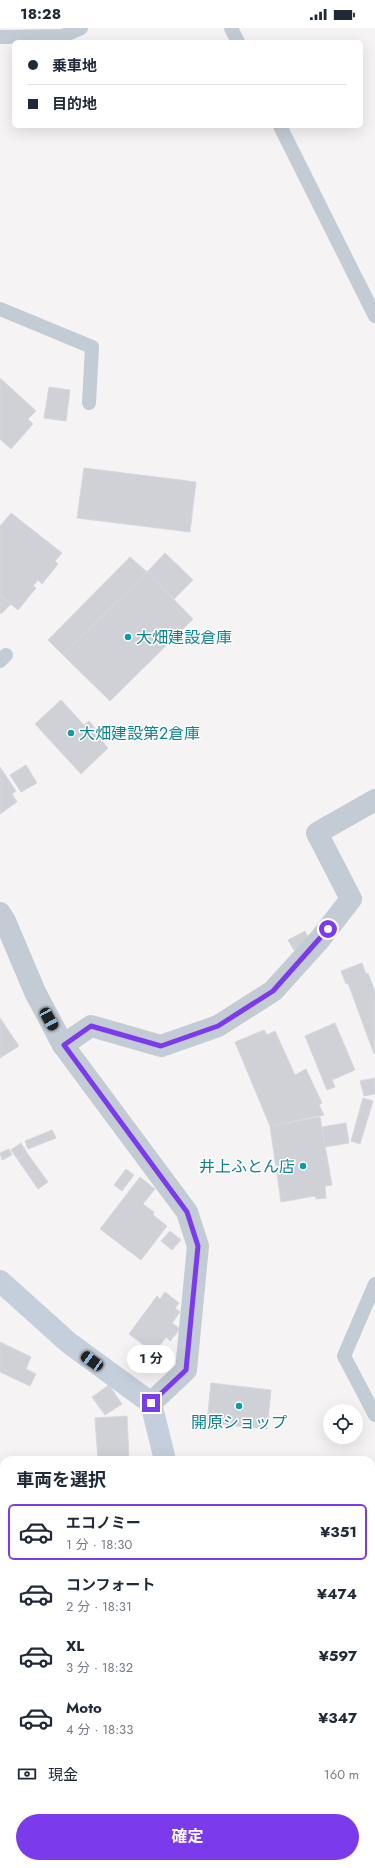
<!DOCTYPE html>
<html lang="ja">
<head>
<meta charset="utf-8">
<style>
	body { margin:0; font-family:Jost,"Noto Sans JP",sans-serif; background:#f6f6f7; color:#1f2937; height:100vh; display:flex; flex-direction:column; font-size:15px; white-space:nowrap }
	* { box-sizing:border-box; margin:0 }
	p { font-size:13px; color:#747a83 }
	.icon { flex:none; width:22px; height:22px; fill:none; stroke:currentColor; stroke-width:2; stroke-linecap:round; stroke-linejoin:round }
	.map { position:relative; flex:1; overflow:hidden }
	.sheet { position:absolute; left:0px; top:1428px; width:375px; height:412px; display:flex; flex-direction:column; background:#fff; border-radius:12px 12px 0 0; box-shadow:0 4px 16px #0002 }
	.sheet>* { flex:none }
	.top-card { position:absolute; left:12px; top:12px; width:351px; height:88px; border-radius:6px; box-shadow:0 4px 16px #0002; display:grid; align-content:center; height:88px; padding:0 16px; background:#fff }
	.tools { position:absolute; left:323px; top:1376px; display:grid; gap:8px }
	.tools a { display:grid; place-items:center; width:40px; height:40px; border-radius:50%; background:#fff; box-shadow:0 4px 16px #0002; font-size:20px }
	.end { position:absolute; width:18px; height:18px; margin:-9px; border:5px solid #7c3aed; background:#fff; box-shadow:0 0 0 2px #fff }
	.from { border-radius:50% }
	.bubble { position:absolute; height:28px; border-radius:14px; background:#fff; box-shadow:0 4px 16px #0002; font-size:13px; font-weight:700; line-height:28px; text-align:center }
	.car { position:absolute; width:12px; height:24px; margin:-12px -6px; border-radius:5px; box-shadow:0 0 3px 1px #0007; background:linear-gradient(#222 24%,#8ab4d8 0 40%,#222 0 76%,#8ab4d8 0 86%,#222 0) }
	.top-card b { display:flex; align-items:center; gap:14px; height:38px; font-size:15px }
	.top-card b+b { border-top:1px solid #e0e1e3 }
	.top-card i { width:10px; height:10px; background:#1f2937 }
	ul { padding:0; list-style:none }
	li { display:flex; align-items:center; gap:12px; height:56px; margin:0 8px 6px; padding:0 8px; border:2px solid transparent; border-radius:6px }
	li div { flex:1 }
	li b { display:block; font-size:15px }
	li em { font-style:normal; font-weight:700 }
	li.selected { border-color:#7c3aed }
	li>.icon { width:36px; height:36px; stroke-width:1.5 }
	h2 { padding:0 16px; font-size:18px; line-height:48px }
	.pay { display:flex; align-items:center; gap:10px; height:44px; padding:0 16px; font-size:15px }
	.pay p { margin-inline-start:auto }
	.action { display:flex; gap:8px; margin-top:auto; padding:8px 16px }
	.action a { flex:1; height:46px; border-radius:24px; background:#7c3aed; color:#fff; font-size:16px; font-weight:700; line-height:46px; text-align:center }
	.status { display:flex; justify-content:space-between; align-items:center; height:28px; padding:0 20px; background:#fff; direction:ltr }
	.status svg { height:11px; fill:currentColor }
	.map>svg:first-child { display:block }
</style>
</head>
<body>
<div class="status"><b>18:28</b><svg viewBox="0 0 49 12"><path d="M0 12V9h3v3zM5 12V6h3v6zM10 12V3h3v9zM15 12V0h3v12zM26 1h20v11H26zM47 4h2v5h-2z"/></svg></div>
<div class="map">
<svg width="375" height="1840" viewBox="0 0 375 1840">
	<rect width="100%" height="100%" fill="#f5f3f3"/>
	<g fill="#cfd1d7" stroke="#d7d8de">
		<polygon points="0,350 36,383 28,391 33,396 11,421 0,411"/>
		<polygon points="49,359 70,362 66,393 44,390"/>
		<polygon points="84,440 196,454 190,504 77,490"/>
		<polygon points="11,485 62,525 55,533 58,536 42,556 38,552 33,558 36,560 18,582 0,567 0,498"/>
		<polygon points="165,525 193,552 174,571 147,544"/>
		<polygon points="130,529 147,544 63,627 48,612"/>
		<polygon points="147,544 193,591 110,673 63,627"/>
		<polygon points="0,567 11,576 1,586 0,584"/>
		<polygon points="61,672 84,697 89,693 105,712 103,714 108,720 81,746 35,696"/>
		<polygon points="26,737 37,755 21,764 10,747"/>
		<polygon points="0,739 16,763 12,766 17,774 0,786"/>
		<polygon points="305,903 310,913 294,922 288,912"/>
		<polygon points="362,935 366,946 368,945 375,964 374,1026 348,955 346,956 341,943"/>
		<polygon points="0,990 19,1018 0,1030"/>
		<polygon points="335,995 355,1042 332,1052 335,1059 327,1062 305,1008"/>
		<polygon points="264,1002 267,1007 275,1003 295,1047 306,1041 322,1075 319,1077 324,1087 270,1098 235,1014"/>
		<polygon points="375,1050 375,1066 364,1068 360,1053"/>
		<polygon points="363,1070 373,1073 360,1116 351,1113"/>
		<polygon points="320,1089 332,1157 325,1158 326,1170 316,1171 315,1168 281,1174 270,1098"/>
		<polygon points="346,1095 349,1115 325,1119 322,1099"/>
		<polygon points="52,1102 56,1110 28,1121 25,1113"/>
		<polygon points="21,1115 27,1125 18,1132 11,1122"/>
		<polygon points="9,1121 12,1127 2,1132 0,1125"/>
		<polygon points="27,1125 48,1154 38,1161 18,1132"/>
		<polygon points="126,1141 134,1147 122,1163 114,1157"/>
		<polygon points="140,1149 155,1161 143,1176 154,1184 153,1187 167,1198 141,1232 100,1201"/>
		<polygon points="170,1203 181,1212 172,1222 161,1213"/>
		<polygon points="165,1264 179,1275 175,1280 180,1284 172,1295 180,1301 170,1313 166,1309 154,1325 129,1306 157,1268 160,1271"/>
		<polygon points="0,1314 31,1329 26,1341 36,1346 30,1358 0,1344"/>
		<polygon points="211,1355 271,1362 267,1401 207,1395"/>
		<polygon points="109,1357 122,1376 105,1387 92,1369"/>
		<polygon points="127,1388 129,1432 98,1432 95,1390"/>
		<polygon points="375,1453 375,1509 371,1511 371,1455"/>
		<polygon points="371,1574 375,1574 375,1613 371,1575"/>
		<rect x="371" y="1631" width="2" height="15"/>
		<polygon points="371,1702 375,1712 375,1728 371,1729"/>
		<polygon points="371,1737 372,1737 375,1743 375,1776 371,1778"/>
		<polygon points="375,1808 375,1840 359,1840 358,1836 371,1836 371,1809"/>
		<polygon points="305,1836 308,1836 310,1840 293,1840"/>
		<polygon points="309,1836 345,1836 347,1840 310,1840"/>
		<polygon points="345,1836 353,1836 354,1840 347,1840"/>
	</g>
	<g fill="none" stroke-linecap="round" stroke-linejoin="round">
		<g stroke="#c3cbd4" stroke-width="14">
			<polyline points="231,0 238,14"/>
			<polyline points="0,9 63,8 81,0"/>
			<polyline points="280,98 375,288"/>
			<polyline points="0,281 92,319 89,375"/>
			<polyline points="0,633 6,627"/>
			<polyline points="375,1256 344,1328 375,1387"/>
			<polyline points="371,1795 375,1794"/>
			<polyline points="243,1840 255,1836"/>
		</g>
		<g stroke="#c3cbd4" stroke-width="22">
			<polyline points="0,885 5,893 35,964 63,1017 187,1184 198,1218 186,1342 151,1375"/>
			<polyline points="63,1017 91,998 161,1018 218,998 273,963 320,911 351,871 317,805 375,772"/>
			<polyline points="371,1556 375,1555"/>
		</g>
		<g stroke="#c5cedb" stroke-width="22">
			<polyline points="0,1253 69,1315 151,1375 165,1432"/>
			<polyline points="178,1836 178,1840"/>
		</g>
	</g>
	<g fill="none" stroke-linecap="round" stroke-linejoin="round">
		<polyline stroke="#7c3aed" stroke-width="5" points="151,1375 186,1342 198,1218 187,1184 64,1017 91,998 161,1018 218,998 273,963 328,901"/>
	</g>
	<g fill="#0f9aa8" stroke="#fff" stroke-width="1.5">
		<circle cx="128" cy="609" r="4"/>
		<circle cx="71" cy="705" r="4"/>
		<circle cx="303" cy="1138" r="4"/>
		<circle cx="239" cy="1378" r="4"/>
	</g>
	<g text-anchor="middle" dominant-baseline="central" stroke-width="3" stroke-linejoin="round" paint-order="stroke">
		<g font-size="16" fill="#0d838f" stroke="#fff" text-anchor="start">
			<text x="136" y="609">大畑建設倉庫</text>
			<text x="79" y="705">大畑建設第2倉庫</text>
			<text x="295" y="1138" text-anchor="end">井上ふとん店</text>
			<text x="239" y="1394" text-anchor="middle">開原ショップ</text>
		</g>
	</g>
</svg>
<div class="tools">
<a><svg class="icon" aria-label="locate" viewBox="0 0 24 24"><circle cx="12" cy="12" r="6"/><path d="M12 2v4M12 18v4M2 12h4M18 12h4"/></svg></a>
</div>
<i class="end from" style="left:328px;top:901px"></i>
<i class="end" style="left:151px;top:1375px"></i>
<div class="bubble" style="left:127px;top:1317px;width:48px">1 分</div>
<i class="car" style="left:49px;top:991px;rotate:151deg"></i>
<i class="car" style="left:92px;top:1333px;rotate:306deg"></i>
<div class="top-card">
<b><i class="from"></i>乗車地</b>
<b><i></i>目的地</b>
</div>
<section class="sheet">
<h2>車両を選択</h2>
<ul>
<li class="selected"><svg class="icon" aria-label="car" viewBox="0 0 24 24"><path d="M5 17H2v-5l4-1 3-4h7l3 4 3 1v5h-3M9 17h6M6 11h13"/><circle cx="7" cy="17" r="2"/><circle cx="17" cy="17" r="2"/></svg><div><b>エコノミー</b><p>1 分 · 18:30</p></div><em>¥351</em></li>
<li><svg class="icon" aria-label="car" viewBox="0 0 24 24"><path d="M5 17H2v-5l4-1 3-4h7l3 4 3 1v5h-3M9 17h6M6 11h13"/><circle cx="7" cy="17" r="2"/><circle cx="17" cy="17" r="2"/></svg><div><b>コンフォート</b><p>2 分 · 18:31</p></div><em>¥474</em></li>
<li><svg class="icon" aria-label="car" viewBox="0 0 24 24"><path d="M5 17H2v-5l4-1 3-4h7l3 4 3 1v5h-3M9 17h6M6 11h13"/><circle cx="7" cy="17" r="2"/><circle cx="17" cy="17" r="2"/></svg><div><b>XL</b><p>3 分 · 18:32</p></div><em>¥597</em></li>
<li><svg class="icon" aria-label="car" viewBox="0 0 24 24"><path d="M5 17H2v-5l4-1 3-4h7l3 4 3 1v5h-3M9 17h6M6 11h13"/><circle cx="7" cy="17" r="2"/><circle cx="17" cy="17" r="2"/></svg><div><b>Moto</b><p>4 分 · 18:33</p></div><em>¥347</em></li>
</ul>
<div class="pay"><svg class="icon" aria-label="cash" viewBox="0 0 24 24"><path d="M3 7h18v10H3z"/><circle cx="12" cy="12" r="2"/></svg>現金<p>160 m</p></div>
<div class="action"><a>確定</a></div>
</section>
</div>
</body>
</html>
